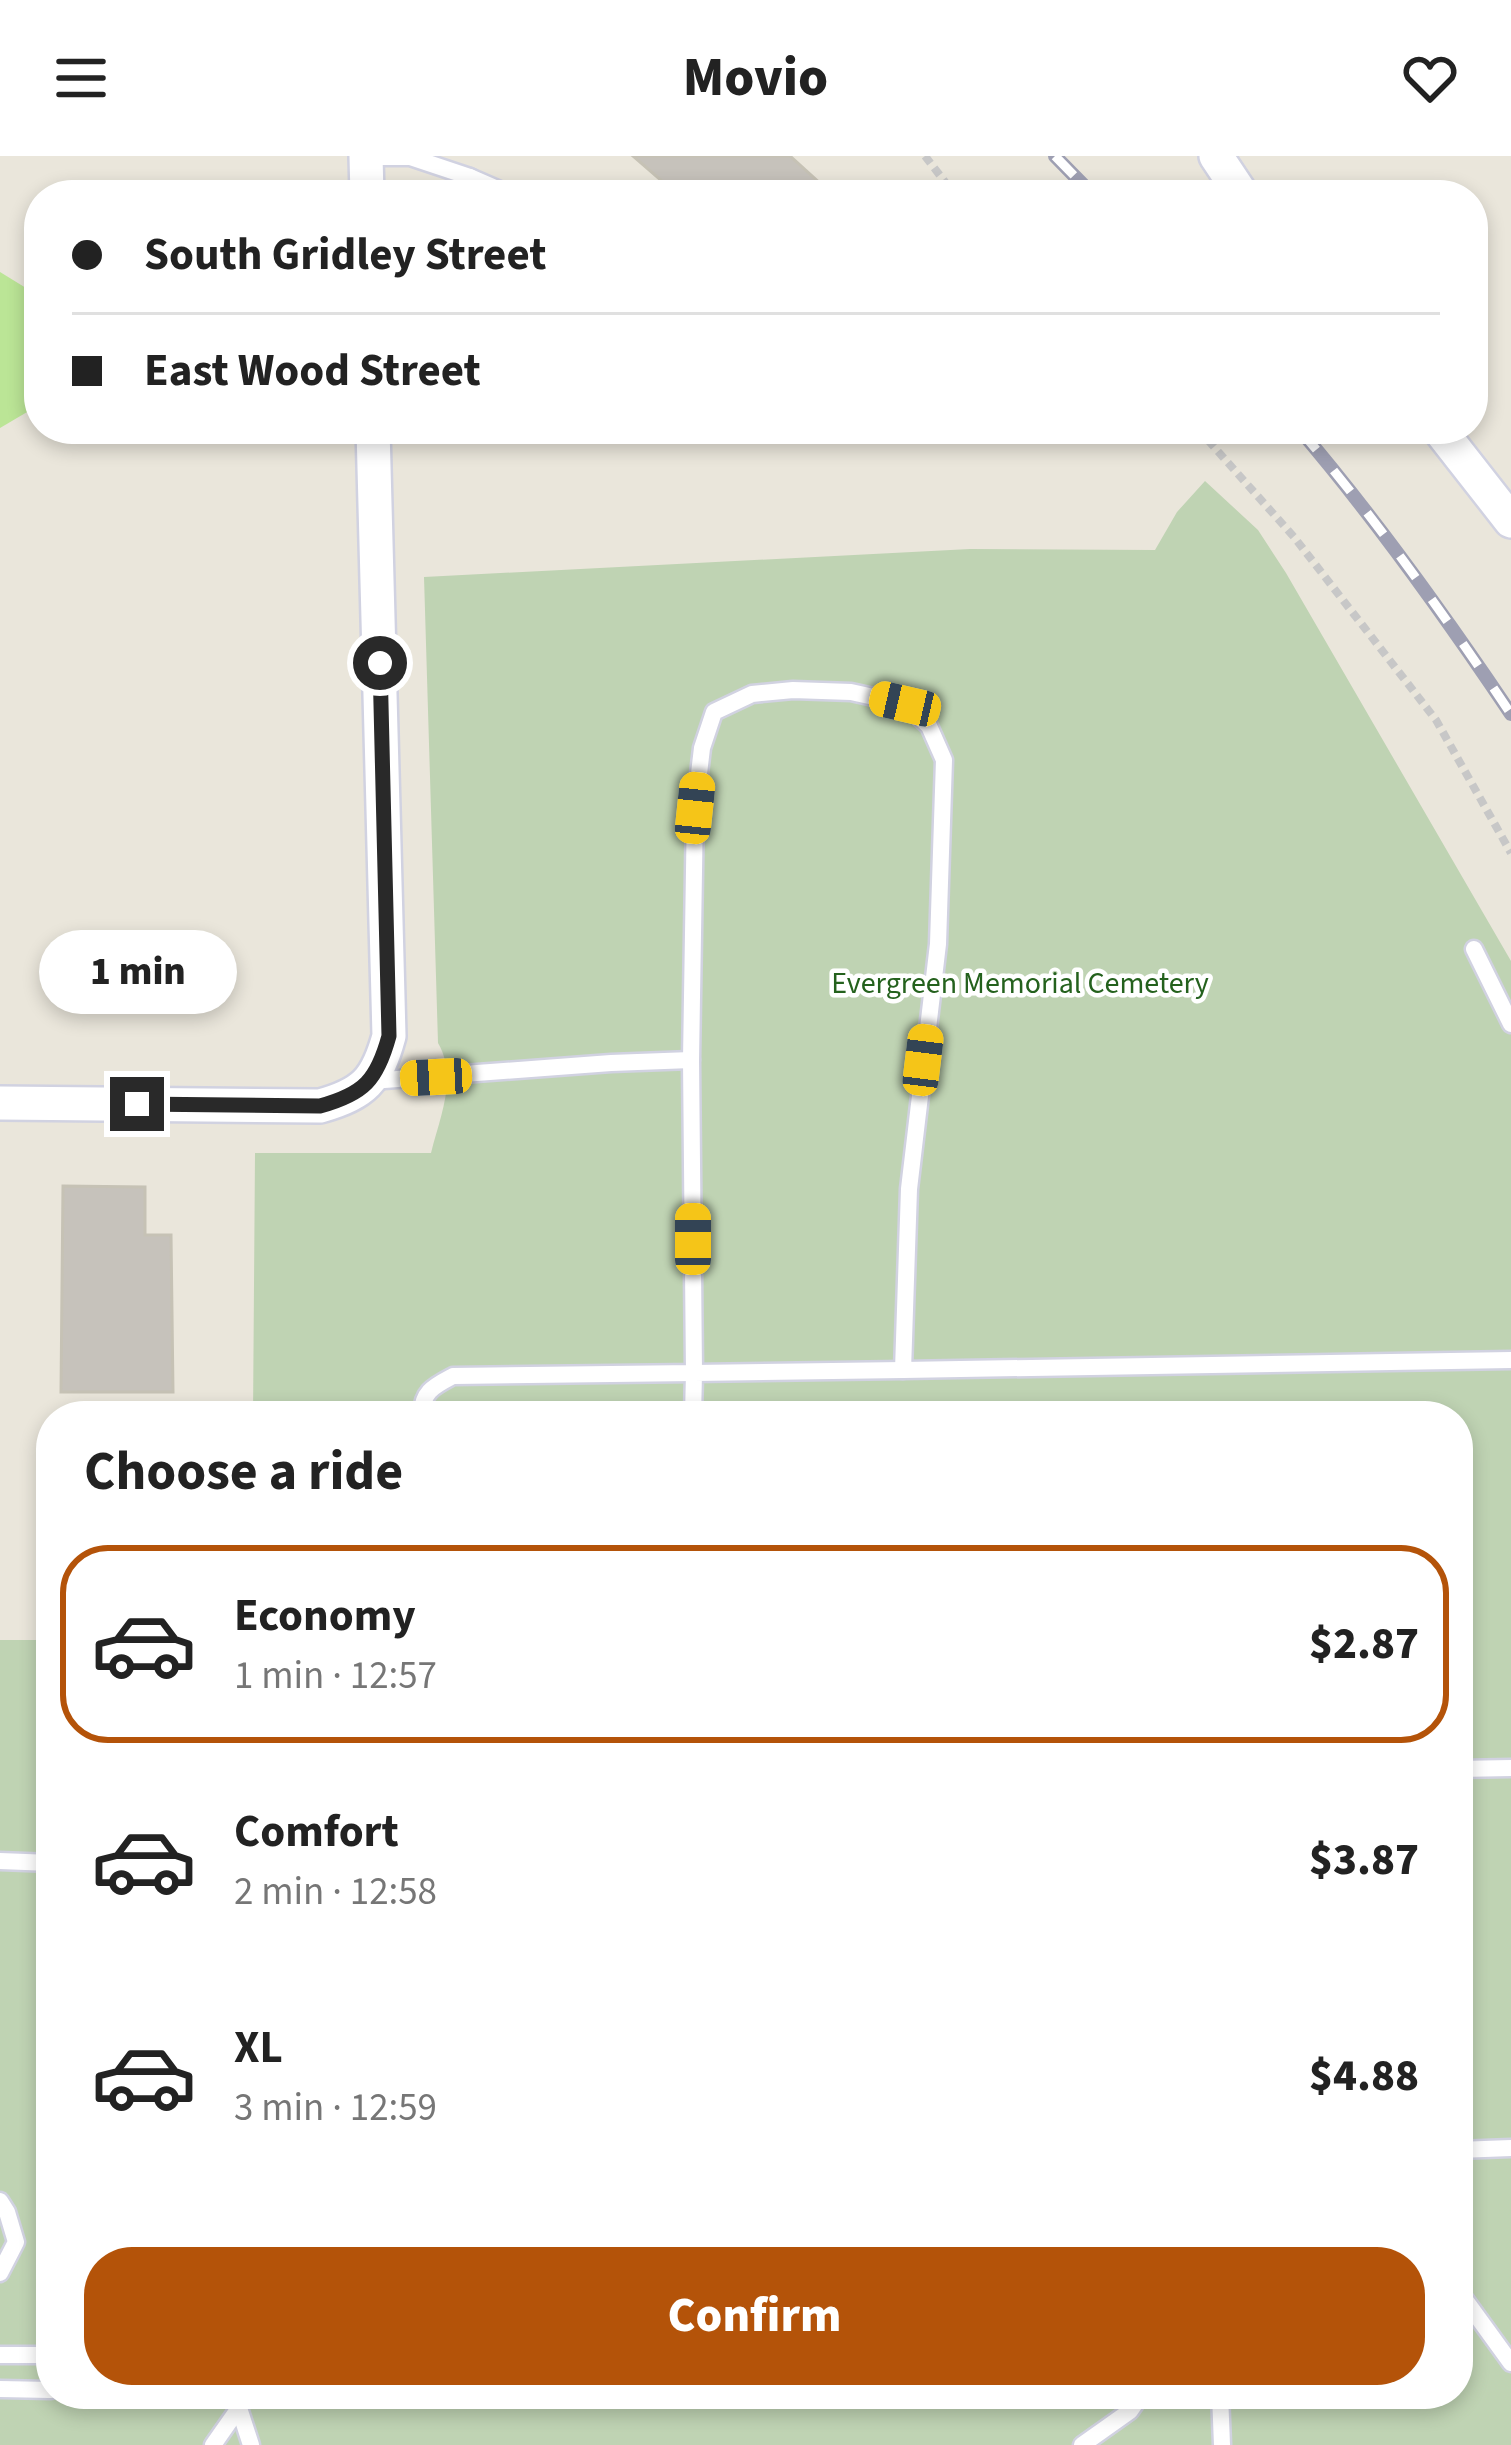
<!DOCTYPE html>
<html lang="en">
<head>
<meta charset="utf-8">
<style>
	body { margin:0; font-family:"Source Sans 3",sans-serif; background:#f6f6f6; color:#222; height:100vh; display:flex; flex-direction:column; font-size:45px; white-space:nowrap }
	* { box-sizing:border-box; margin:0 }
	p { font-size:39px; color:#767676 }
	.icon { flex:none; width:66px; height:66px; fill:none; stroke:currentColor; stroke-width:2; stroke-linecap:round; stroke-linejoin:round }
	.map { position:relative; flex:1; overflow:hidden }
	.sheet { position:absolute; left:36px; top:1245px; width:1437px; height:1008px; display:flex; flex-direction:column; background:#fff; border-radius:48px; box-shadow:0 6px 18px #0003 }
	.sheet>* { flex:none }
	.banner { position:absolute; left:24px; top:24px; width:1464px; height:264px; border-radius:48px; box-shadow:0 6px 18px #0003; display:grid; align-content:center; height:264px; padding:0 48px; background:#fff }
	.end { position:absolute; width:54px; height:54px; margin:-27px; border:15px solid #292929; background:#fff; box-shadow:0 0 0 6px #fff }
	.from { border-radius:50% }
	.bubble { position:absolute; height:84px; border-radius:42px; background:#fff; box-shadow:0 6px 18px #0003; font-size:39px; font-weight:800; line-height:84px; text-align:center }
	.car { position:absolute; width:36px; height:72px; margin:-36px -18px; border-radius:15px; box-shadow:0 0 9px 3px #0007; background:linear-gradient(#f5c518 24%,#345 0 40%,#f5c518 0 76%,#345 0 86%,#f5c518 0) }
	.banner b { display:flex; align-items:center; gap:42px; height:114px; font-size:45px }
	.banner b+b { border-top:3px solid #e0e0e0 }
	.banner i { width:30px; height:30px; background:#222 }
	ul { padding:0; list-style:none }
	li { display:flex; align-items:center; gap:36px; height:198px; margin:0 24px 18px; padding:0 24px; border:6px solid transparent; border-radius:48px }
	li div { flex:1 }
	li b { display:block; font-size:45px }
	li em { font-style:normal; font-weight:800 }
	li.active { border-color:#b45309 }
	li>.icon { width:108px; height:108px; stroke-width:1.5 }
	h2 { padding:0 48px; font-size:54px; line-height:144px }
	.cta { display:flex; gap:24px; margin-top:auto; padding:24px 48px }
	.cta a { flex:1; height:138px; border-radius:48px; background:#b45309; color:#fff; font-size:48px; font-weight:800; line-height:138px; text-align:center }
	header { display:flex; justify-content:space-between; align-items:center; height:156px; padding:0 48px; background:#fff; font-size:54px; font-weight:800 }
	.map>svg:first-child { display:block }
</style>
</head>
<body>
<header><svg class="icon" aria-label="menu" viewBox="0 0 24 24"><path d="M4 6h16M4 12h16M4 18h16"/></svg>Movio<svg class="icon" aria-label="heart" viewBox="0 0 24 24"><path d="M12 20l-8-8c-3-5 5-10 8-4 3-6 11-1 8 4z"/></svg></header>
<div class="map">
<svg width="1511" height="2289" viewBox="0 0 1511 2289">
	<rect width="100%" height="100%" fill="#eae6db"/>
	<path fill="#bfd3b3" d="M1205 325 1258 374 1286 417 1511 805V2289H0V1484H51V2238H1458V1260H253L255 997H431C440 961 458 921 438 887L424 421 970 393 1155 394 1177 356Z"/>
	<polygon fill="#bbe596" points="0,116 39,140 39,249 0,272"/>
	<g fill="#c6c2bb" stroke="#c6c2b5" stroke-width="3">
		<polygon points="633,0 790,0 833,39 678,39"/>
		<polygon points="63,1030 145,1031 145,1079 171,1079 173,1236 61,1236"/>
	</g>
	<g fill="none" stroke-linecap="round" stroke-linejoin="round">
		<defs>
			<g id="lane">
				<polyline points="366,1 410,1 470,21 469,39"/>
				<polyline points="470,21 511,39"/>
				<polyline points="1474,793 1511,868"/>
				<polyline points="371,925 611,907 691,904"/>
				<path d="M422 1260C421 1236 434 1230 453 1220L694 1217 691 904 695 652 702 592 714 556 752 538 793 534 851 536 905 548 929 570 944 604 938 788 909 1033 903 1214 1511 1204"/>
				<polyline points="693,1260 694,1217 903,1214"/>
				<polyline points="1458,1613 1511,1612"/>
				<polyline points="0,1705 51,1707"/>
				<polyline points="1458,1994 1511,1992"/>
				<polyline points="0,2045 7,2056 16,2086 0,2117"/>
				<polyline points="1458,2134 1511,2207"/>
				<polyline points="0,2199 51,2199"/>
				<polyline points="0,2233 51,2234"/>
				<polyline points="239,2238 239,2252 251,2289"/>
				<polyline points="1220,2238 1222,2289"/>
				<polyline points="213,2289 239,2252"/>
				<polyline points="1082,2289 1130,2255 1142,2238"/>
			</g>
			<g id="street">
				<polyline points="366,0 367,39"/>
				<polyline points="1216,0 1242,39"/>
				<polyline points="1439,273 1511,365"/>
				<path d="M0 947 320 950C364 938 377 924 389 880L373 273"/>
			</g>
		</defs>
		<use href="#lane" stroke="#d1d2e1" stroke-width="21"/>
		<use href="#street" stroke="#d1d2e1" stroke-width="38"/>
		<g stroke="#c7c7c7" stroke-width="8" stroke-dasharray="9 6" stroke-linecap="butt">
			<polyline points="925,0 955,39"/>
			<polyline points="1198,273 1294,381 1436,564 1511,697"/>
		</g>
		<use href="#lane" stroke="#fff" stroke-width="16"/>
		<use href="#street" stroke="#fff" stroke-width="33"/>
		<defs>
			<g id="rail">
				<polyline points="1055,0 1093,39"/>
				<path d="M1299 273C1376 363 1445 460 1511 558"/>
			</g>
		</defs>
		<use href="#rail" stroke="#9e9fb2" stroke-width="14"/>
		<use href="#rail" stroke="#fff" stroke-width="9" stroke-dasharray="27" stroke-linecap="butt"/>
	</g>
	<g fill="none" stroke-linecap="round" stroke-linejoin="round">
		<path stroke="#292929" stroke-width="15" d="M137 948 320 950C364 938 377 924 389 880L380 507"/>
	</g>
	<g text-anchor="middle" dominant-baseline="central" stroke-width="9" stroke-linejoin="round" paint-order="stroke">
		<g font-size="30" fill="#24611d" stroke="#fff">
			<text x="1020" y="827">Evergreen Memorial Cemetery</text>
		</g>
	</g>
</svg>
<i class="end from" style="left:380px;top:507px"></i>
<i class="end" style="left:137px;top:948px"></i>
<div class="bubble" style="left:39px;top:774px;width:198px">1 min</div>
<i class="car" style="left:905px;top:548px;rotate:283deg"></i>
<i class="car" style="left:695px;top:652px;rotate:6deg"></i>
<i class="car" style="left:923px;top:904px;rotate:7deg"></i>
<i class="car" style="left:436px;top:921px;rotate:267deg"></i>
<i class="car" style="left:693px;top:1083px;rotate:0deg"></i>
<div class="banner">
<b><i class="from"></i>South Gridley Street</b>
<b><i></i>East Wood Street</b>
</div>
<section class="sheet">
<h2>Choose a ride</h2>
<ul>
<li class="active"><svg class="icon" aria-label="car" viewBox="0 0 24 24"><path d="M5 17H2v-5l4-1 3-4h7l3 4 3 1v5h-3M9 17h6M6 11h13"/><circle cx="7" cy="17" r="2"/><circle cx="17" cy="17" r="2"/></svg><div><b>Economy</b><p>1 min · 12:57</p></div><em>$2.87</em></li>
<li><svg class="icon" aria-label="car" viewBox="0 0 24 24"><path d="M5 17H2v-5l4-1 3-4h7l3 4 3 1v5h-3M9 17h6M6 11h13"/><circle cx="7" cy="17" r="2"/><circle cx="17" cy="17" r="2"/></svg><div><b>Comfort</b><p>2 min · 12:58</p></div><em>$3.87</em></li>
<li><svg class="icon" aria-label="car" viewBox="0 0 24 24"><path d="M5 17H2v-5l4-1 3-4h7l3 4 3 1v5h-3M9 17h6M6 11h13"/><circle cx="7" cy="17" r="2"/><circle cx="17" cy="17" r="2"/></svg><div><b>XL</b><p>3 min · 12:59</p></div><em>$4.88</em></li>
</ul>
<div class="cta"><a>Confirm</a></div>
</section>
</div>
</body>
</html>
